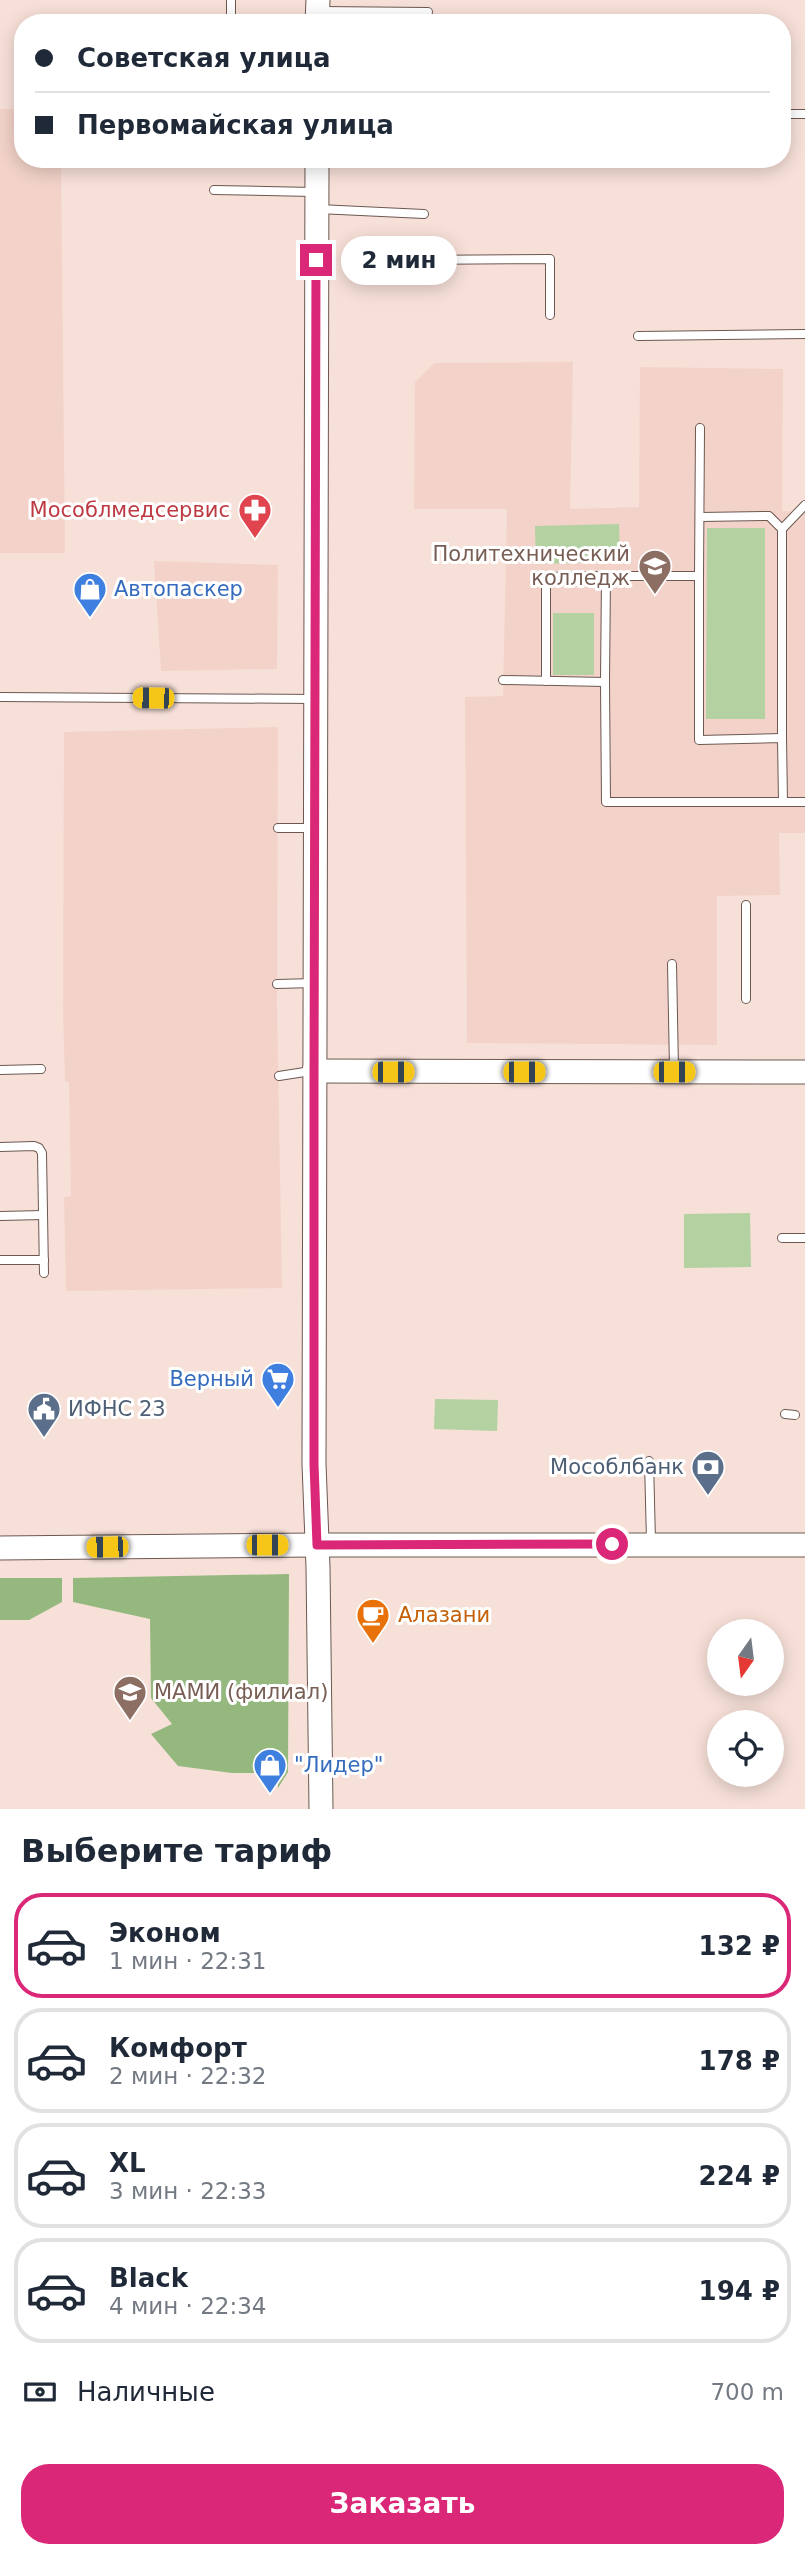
<!DOCTYPE html>
<html lang="ru">
<head>
<meta charset="utf-8">
<style>
	body { margin:0; font-family:"DejaVu Sans",sans-serif; background:#f2f2f3; color:#1f2937; height:100vh; display:flex; flex-direction:column; font-size:26px; white-space:nowrap }
	* { box-sizing:border-box; margin:0 }
	p { font-size:23px; color:#747a83 }
	.icon { flex:none; width:38px; height:38px; fill:none; stroke:currentColor; stroke-width:2; stroke-linecap:round; stroke-linejoin:round }
	.map { position:relative; height:1809px; overflow:hidden }
	.side { display:flex; flex-direction:column; background:#fff; flex:1 }
	.side>* { flex:none }
	.hud { position:absolute; left:14px; top:14px; width:777px; height:154px; border-radius:28px; box-shadow:0 4px 18px #0003; display:grid; align-content:center; height:154px; padding:0 21px; background:#fff }
	.needle { width:46px; rotate:194deg }
	.fabs { position:absolute; left:707px; top:1619px; display:grid; gap:14px }
	.fabs a { display:grid; place-items:center; width:77px; height:77px; border-radius:50%; background:#fff; box-shadow:0 4px 18px #0003; font-size:35px }
	.end { position:absolute; width:32px; height:32px; margin:-16px; border:9px solid #db2777; background:#fff; box-shadow:0 0 0 4px #fff }
	.from { border-radius:50% }
	.bubble { position:absolute; height:49px; border-radius:24px; background:#fff; box-shadow:0 4px 18px #0003; font-size:23px; font-weight:600; line-height:49px; text-align:center }
	.car { position:absolute; width:21px; height:42px; margin:-21px -10px; border-radius:9px; box-shadow:0 0 5px 2px #0007; background:linear-gradient(#f5c518 24%,#345 0 40%,#f5c518 0 76%,#345 0 86%,#f5c518 0) }
	.hud b { display:flex; align-items:center; gap:24px; height:66px; font-size:26px }
	.hud b+b { border-top:2px solid #e0e1e3 }
	.hud i { width:18px; height:18px; background:#1f2937 }
	ul { padding:0; list-style:none }
	li { display:flex; align-items:center; gap:21px; height:105px; margin:0 14px 10px; padding:0 7px; border:4px solid #e0e1e3; border-radius:28px }
	li div { flex:1 }
	li b { display:block; font-size:26px }
	li em { font-style:normal; font-weight:600 }
	li.active { border-color:#db2777 }
	li>.icon { width:63px; height:63px; stroke-width:1.5 }
	h2 { padding:0 21px; font-size:32px; line-height:84px }
	.pay { display:flex; align-items:center; gap:18px; height:77px; padding:0 21px; font-size:26px }
	.pay p { margin-inline-start:auto }
	.cta { display:flex; gap:14px; margin-top:auto; padding:14px 21px }
	.cta a { flex:1; height:80px; border-radius:28px; background:#db2777; color:#fff; font-size:28px; font-weight:600; line-height:80px; text-align:center }
	.map>svg:first-child { display:block }
</style>
</head>
<body>
<div class="map">
<svg width="805" height="1809" viewBox="0 0 805 1809">
	<rect width="100%" height="100%" fill="#f7e0d8"/>
	<g fill="#f3d3c9">
		<polygon points="0,109 23,109 23,159 61,159 65,553 0,553"/>
		<polygon points="573,362 570,509 639,507 640,367 783,369 782,511 805,512 805,833 779,833 780,895 717,896 717,1045 467,1043 465,697 503,696 507,509 414,509 415,382 434,363"/>
		<polygon points="154,561 278,565 277,669 161,671"/>
		<polygon points="278,727 277,1005 282,1288 66,1291 64,1197 71,1196 69,1082 65,1081 63,1010 64,732"/>
	</g>
	<g fill="#b3d1a1">
		<polygon points="619,524 620,562 536,564 535,526"/>
		<polygon points="707,528 765,528 765,719 706,719"/>
		<rect x="553" y="613" width="41" height="62"/>
		<polygon points="750,1213 751,1267 684,1268 684,1214"/>
		<polygon points="435,1399 498,1400 497,1431 434,1429"/>
	</g>
	<g fill="#95b87f">
		<polygon points="289,1574 288,1772 278,1788 277,1773 232,1773 178,1766 151,1734 172,1724 151,1698 150,1619 73,1602 73,1578"/>
		<polygon points="0,1578 62,1578 62,1602 29,1620 0,1620"/>
	</g>
	<g fill="none" stroke-linecap="round" stroke-linejoin="round">
		<defs>
			<g id="lane">
				<polyline points="231,0 231,23"/>
				<polyline points="320,11 428,12"/>
				<polyline points="782,114 805,114"/>
				<polyline points="214,190 313,192"/>
				<polyline points="318,209 424,214"/>
				<polyline points="409,260 550,259 550,315"/>
				<polyline points="638,336 805,334"/>
				<polyline points="700,517 769,516 782,529"/>
				<polyline points="699,576 700,428"/>
				<polyline points="503,680 605,682 606,802 805,802"/>
				<polyline points="546,681 546,577 606,576"/>
				<polyline points="605,682 606,576 699,576 699,740 782,738 783,802"/>
				<polyline points="0,697 314,699"/>
				<polyline points="782,738 782,529 805,505"/>
				<polyline points="278,828 313,828"/>
				<polyline points="746,905 746,999"/>
				<polyline points="672,964 674,1069"/>
				<polyline points="277,984 314,983"/>
				<polyline points="0,1070 41,1069"/>
				<polyline points="279,1076 311,1071"/>
				<polyline points="0,1147 34,1146 39,1148 42,1153 44,1273"/>
				<polyline points="0,1216 43,1215"/>
				<polyline points="782,1238 805,1238"/>
				<polyline points="0,1260 44,1260"/>
				<polyline points="785,1414 795,1415"/>
				<polyline points="649,1461 651,1541"/>
			</g>
			<g id="secondary">
				<polyline points="317,23 318,0"/>
				<polyline points="317,159 314,1464 318,1567 321,1809"/>
				<polyline points="314,1071 805,1072"/>
				<polyline points="0,1548 317,1545 805,1545"/>
			</g>
		</defs>
		<use href="#lane" stroke="#6c5851" stroke-width="10"/>
		<use href="#secondary" stroke="#6c5851" stroke-width="25"/>
		<use href="#lane" stroke="#fff" stroke-width="8"/>
		<use href="#secondary" stroke="#fff" stroke-width="23"/>
	</g>
	<g fill="none" stroke-linecap="round" stroke-linejoin="round">
		<polyline stroke="#db2777" stroke-width="9" points="316,260 314,1085 314,1464 317,1545 612,1544"/>
	</g>
	<defs>
		<symbol id="pharmacy-pin" viewBox="-11 -11 22 30"><path d="M0 17L-7.5 6A9.5 9.5 0 1 1 7.5 6Z" fill="#e0444e" stroke="#fff"/><path d="M-2-6h4v4h4v4h-4v4h-4v-4h-4v-4h4Z" fill="#fff"/></symbol>
		<symbol id="university-pin" viewBox="-11 -11 22 30"><path d="M0 17L-7.5 6A9.5 9.5 0 1 1 7.5 6Z" fill="#8d6e63" stroke="#fff"/><path d="M0-5L7-2L0 1L-7-2ZM-4 1L0 2.5L4 1V4Q0 6-4 4Z" fill="#fff"/></symbol>
		<symbol id="shop-pin" viewBox="-11 -11 22 30"><path d="M0 17L-7.5 6A9.5 9.5 0 1 1 7.5 6Z" fill="#3f7fe0" stroke="#fff"/><path d="M-5-2.5h2.3a2.7 3.5 0 0 1 5.4 0H5L5.5 6h-11ZM-1.5-2.5h3a1.5 2.3 0 0 0-3 0Z" fill="#fff"/></symbol>
		<symbol id="supermarket-pin" viewBox="-11 -11 22 30"><path d="M0 17L-7.5 6A9.5 9.5 0 1 1 7.5 6Z" fill="#3f7fe0" stroke="#fff"/><path d="M-6-5.5h2.5l.6 2H6L4.5 2H-2.5L-4.4-4H-6ZM-1.5 3.2a1.3 1.3 0 1 0 .1 0ZM3 3.2a1.3 1.3 0 1 0 .1 0Z" fill="#fff"/></symbol>
		<symbol id="civic-pin" viewBox="-11 -11 22 30"><path d="M0 17L-7.5 6A9.5 9.5 0 1 1 7.5 6Z" fill="#5c6f8a" stroke="#fff"/><path d="M-.6-6.5H3V-4.5H.6V-3L4-1V1h2V6H-6V1h2V-1L-.6-3ZM-1.2 2.5V6h2.4V2.5Z" fill="#fff"/></symbol>
		<symbol id="bank-pin" viewBox="-11 -11 22 30"><path d="M0 17L-7.5 6A9.5 9.5 0 1 1 7.5 6Z" fill="#5c6f8a" stroke="#fff"/><path d="M-6-4H6V4H-6ZM0-2.3a2.3 2.3 0 1 0 0 4.6a2.3 2.3 0 1 0 0-4.6Z" fill="#fff"/></symbol>
		<symbol id="cafe-pin" viewBox="-11 -11 22 30"><path d="M0 17L-7.5 6A9.5 9.5 0 1 1 7.5 6Z" fill="#e8710a" stroke="#fff"/><path d="M-5.5-4.5H6V0H3Q3 3.5 0 3.5H-2.5Q-5.5 3.5-5.5 0ZM3-3.2v2h1.7v-2ZM-6 4.5H4V6H-6Z" fill="#fff"/></symbol>
	</defs>
	<g fill-rule="evenodd">
		<use href="#pharmacy-pin" x="236" y="491" width="38" height="52"/>
		<use href="#university-pin" x="636" y="547" width="38" height="52"/>
		<use href="#shop-pin" x="71" y="570" width="38" height="52"/>
		<use href="#supermarket-pin" x="259" y="1360" width="38" height="52"/>
		<use href="#civic-pin" x="25" y="1390" width="38" height="52"/>
		<use href="#bank-pin" x="689" y="1448" width="38" height="52"/>
		<use href="#cafe-pin" x="354" y="1596" width="38" height="52"/>
		<use href="#university-pin" x="111" y="1673" width="38" height="52"/>
		<use href="#shop-pin" x="251" y="1746" width="38" height="52"/>
	</g>
	<g text-anchor="middle" dominant-baseline="central" stroke-width="6" stroke-linejoin="round" paint-order="stroke">
		<g font-size="21" fill="#be3a42" stroke="#fff" text-anchor="end">
			<text x="230" y="510">Мособлмедсервис</text>
		</g>
		<g font-size="21" fill="#785e54" stroke="#fff" text-anchor="end">
			<text x="630" y="554">Политехнический<tspan x="630" dy="24">колледж</tspan></text>
			<text x="154" y="1692" text-anchor="start">МАМИ (филиал)</text>
		</g>
		<g font-size="21" fill="#366cbe" stroke="#fff" text-anchor="start">
			<text x="114" y="589">Автопаскер</text>
			<text x="254" y="1379" text-anchor="end">Верный</text>
			<text x="294" y="1765">"Лидер"</text>
		</g>
		<g font-size="21" fill="#4e5e75" stroke="#fff" text-anchor="start">
			<text x="68" y="1409">ИФНС 23</text>
			<text x="684" y="1467" text-anchor="end">Мособлбанк</text>
		</g>
		<g font-size="21" fill="#c56008" stroke="#fff" text-anchor="start">
			<text x="398" y="1615">Алазани</text>
		</g>
	</g>
</svg>
<div class="fabs">
<a><svg class="needle" viewBox="-14 -14 28 28"><path d="M0-13l5 13h-10z" fill="#e53935"/><path d="M0 13l5-13h-10z" fill="#747a83"/></svg></a>
<a><svg class="icon" aria-label="locate" viewBox="0 0 24 24"><circle cx="12" cy="12" r="6"/><path d="M12 2v4M12 18v4M2 12h4M18 12h4"/></svg></a>
</div>
<i class="end from" style="left:612px;top:1544px"></i>
<i class="end" style="left:316px;top:260px"></i>
<div class="bubble" style="left:341px;top:236px;width:116px">2 мин</div>
<i class="car" style="left:153px;top:698px;rotate:271deg"></i>
<i class="car" style="left:393px;top:1072px;rotate:90deg"></i>
<i class="car" style="left:524px;top:1072px;rotate:90deg"></i>
<i class="car" style="left:674px;top:1072px;rotate:90deg"></i>
<i class="car" style="left:267px;top:1545px;rotate:90deg"></i>
<i class="car" style="left:107px;top:1547px;rotate:269deg"></i>
<div class="hud">
<b><i class="from"></i>Советская улица</b>
<b><i></i>Первомайская улица</b>
</div>
</div>
<section class="side">
<h2>Выберите тариф</h2>
<ul>
<li class="active"><svg class="icon" aria-label="car" viewBox="0 0 24 24"><path d="M5 17H2v-5l4-1 3-4h7l3 4 3 1v5h-3M9 17h6M6 11h13"/><circle cx="7" cy="17" r="2"/><circle cx="17" cy="17" r="2"/></svg><div><b>Эконом</b><p>1 мин · 22:31</p></div><em>132 ₽</em></li>
<li><svg class="icon" aria-label="car" viewBox="0 0 24 24"><path d="M5 17H2v-5l4-1 3-4h7l3 4 3 1v5h-3M9 17h6M6 11h13"/><circle cx="7" cy="17" r="2"/><circle cx="17" cy="17" r="2"/></svg><div><b>Комфорт</b><p>2 мин · 22:32</p></div><em>178 ₽</em></li>
<li><svg class="icon" aria-label="car" viewBox="0 0 24 24"><path d="M5 17H2v-5l4-1 3-4h7l3 4 3 1v5h-3M9 17h6M6 11h13"/><circle cx="7" cy="17" r="2"/><circle cx="17" cy="17" r="2"/></svg><div><b>XL</b><p>3 мин · 22:33</p></div><em>224 ₽</em></li>
<li><svg class="icon" aria-label="car" viewBox="0 0 24 24"><path d="M5 17H2v-5l4-1 3-4h7l3 4 3 1v5h-3M9 17h6M6 11h13"/><circle cx="7" cy="17" r="2"/><circle cx="17" cy="17" r="2"/></svg><div><b>Black</b><p>4 мин · 22:34</p></div><em>194 ₽</em></li>
</ul>
<div class="pay"><svg class="icon" aria-label="cash" viewBox="0 0 24 24"><path d="M3 7h18v10H3z"/><circle cx="12" cy="12" r="2"/></svg>Наличные<p>700 m</p></div>
<div class="cta"><a>Заказать</a></div>
</section>
</body>
</html>
